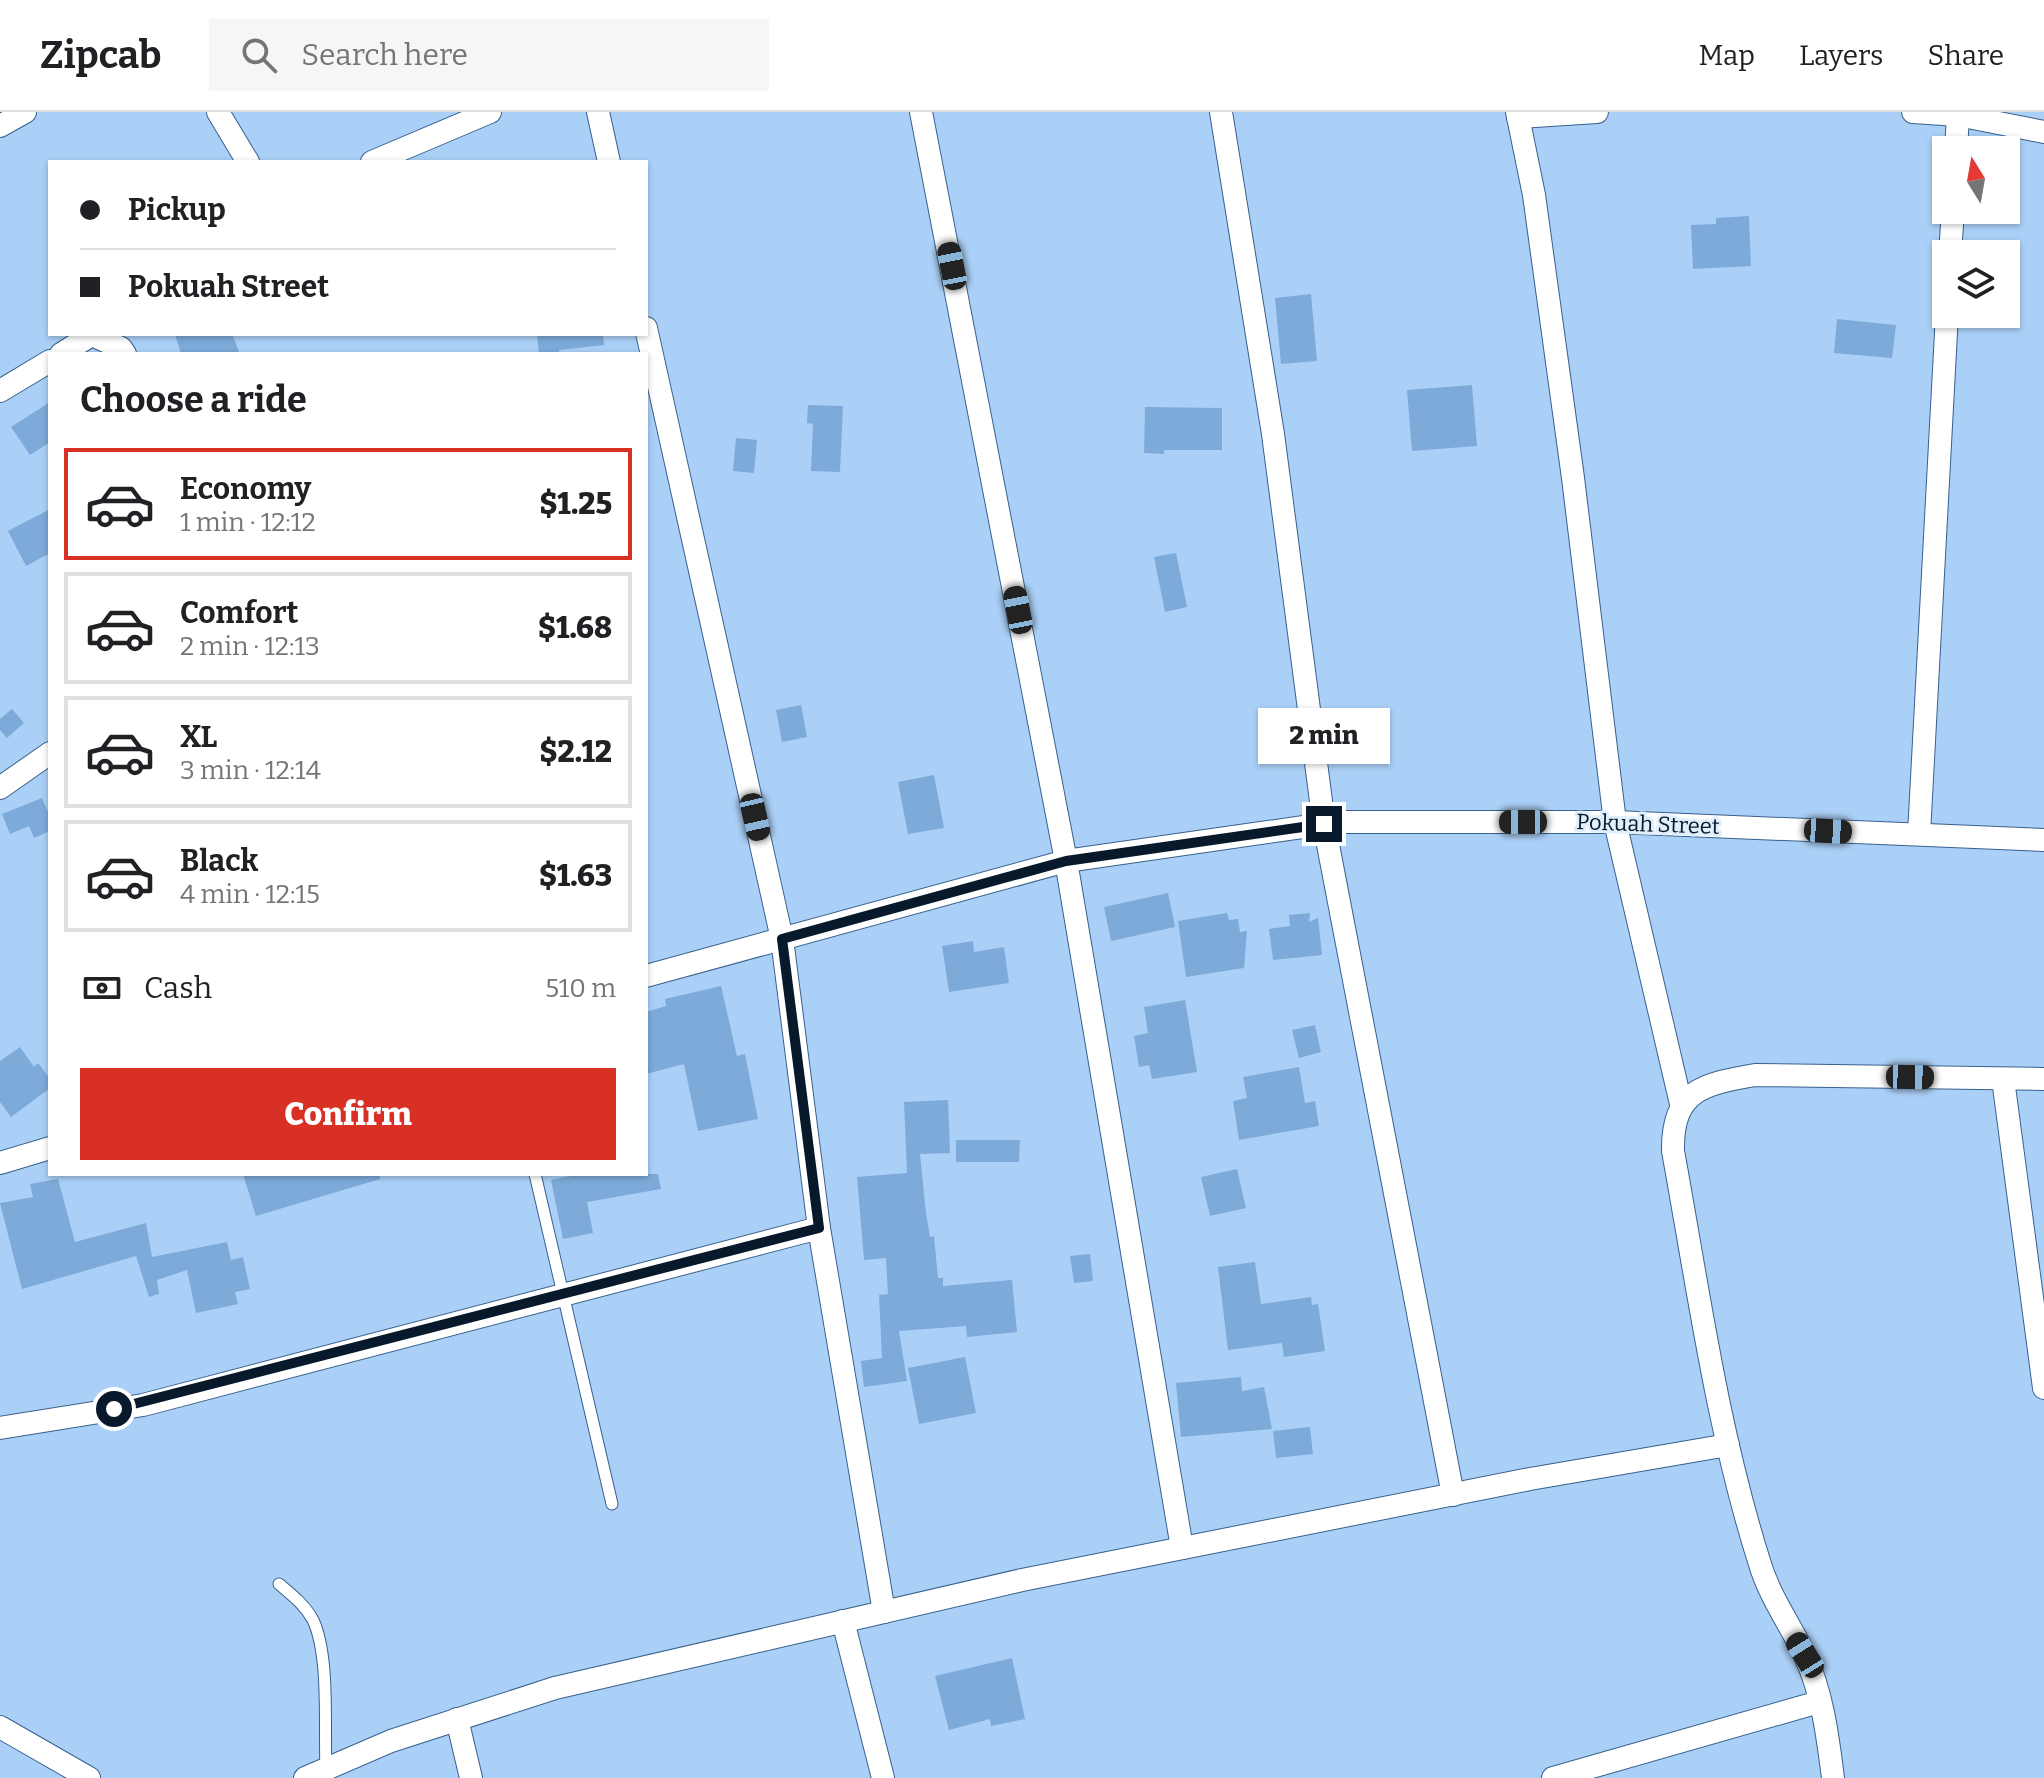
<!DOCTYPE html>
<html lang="en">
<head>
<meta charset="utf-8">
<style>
	body { margin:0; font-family:Bitter,serif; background:#f6f6f6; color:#202124; height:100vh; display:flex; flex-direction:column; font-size:30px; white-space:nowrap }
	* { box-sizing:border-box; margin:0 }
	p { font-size:26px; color:#757577 }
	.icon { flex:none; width:44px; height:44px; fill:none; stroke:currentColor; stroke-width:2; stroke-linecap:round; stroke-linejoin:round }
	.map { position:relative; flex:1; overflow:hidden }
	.details { position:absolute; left:48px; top:240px; width:600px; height:824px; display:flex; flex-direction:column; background:#fff; border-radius:0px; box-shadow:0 2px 6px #0004 }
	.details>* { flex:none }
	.hud { position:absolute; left:48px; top:48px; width:600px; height:176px; border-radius:0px; box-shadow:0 2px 6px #0004; display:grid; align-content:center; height:176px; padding:0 32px; background:#fff }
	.needle { width:52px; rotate:349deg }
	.tools { position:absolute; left:1932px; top:24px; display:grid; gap:16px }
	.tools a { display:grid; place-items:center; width:88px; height:88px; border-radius:0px; background:#fff; box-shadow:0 2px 6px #0004; font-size:40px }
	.end { position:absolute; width:36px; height:36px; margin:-18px; border:10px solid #07192a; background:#fff; box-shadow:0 0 0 4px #fff }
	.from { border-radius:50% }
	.bubble { position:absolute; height:56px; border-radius:0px; background:#fff; box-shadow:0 2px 6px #0004; font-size:26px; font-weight:800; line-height:56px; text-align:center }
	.car { position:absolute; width:24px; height:48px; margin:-24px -12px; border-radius:10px; box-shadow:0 0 6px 2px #0007; background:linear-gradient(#222 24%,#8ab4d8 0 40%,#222 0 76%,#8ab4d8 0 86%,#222 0) }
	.hud b { display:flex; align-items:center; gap:28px; height:76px; font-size:30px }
	.hud b+b { border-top:2px solid #e0e0e0 }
	.hud i { width:20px; height:20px; background:#202124 }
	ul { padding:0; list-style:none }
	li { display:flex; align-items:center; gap:24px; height:112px; margin:0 16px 12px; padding:0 16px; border:4px solid #e0e0e0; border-radius:0px }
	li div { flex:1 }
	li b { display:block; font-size:30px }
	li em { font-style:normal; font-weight:800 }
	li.on { border-color:#d93025 }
	li>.icon { width:72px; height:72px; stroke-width:1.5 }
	h2 { padding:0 32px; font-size:36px; line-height:96px }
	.pay { display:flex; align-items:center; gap:20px; height:88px; padding:0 32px; font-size:30px }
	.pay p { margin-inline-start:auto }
	.action { display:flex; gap:16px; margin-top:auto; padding:16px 32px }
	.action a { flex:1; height:92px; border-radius:0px; background:#d93025; color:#fff; font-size:32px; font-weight:800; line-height:92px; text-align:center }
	header { display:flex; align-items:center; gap:48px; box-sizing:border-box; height:112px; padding:0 40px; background:#fff; border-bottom:2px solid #e0e0e0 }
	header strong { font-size:38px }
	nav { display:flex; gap:44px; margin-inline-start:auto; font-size:28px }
	.search { width:560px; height:72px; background:#f6f6f6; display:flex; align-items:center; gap:20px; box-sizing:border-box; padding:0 28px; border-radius:0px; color:#757577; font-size:30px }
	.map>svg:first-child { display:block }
</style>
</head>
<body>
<header>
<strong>Zipcab</strong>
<div class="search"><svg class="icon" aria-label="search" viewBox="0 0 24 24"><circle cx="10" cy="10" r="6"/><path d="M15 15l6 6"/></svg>Search here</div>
<nav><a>Map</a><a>Layers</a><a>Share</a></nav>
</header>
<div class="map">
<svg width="2044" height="1666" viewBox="0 0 2044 1666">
	<rect width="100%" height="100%" fill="#abd0f7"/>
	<g fill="#7daad9">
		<polygon points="1749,104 1751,154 1693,157 1691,113 1716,112 1716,106"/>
		<polygon points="1311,182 1317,249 1281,252 1275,186"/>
		<polygon points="1837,207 1896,213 1892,246 1834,241"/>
		<polygon points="175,222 232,222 240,242 181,242"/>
		<polygon points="537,222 603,222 604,233 559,238 560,242 539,242"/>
		<polygon points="1472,273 1477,334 1412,339 1407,278"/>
		<polygon points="50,290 50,330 30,343 11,315"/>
		<polygon points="808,293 843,294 840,360 811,359 813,312 807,311"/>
		<polygon points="1145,295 1222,296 1222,338 1164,338 1164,342 1144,341"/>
		<polygon points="736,326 757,328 754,361 733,359"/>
		<polygon points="50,397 50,441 26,454 8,419"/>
		<polygon points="1176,441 1187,495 1165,500 1154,445"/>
		<polygon points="801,593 807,625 782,630 776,598"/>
		<polygon points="12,597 24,611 7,626 0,618 0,607"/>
		<polygon points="934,663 944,716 908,722 898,670"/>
		<polygon points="42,686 50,705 50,719 34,726 29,714 10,722 2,702"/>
		<polygon points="1168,781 1175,815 1111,829 1104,795"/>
		<polygon points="1227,801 1229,808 1238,807 1240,820 1247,819 1244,856 1186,865 1178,809"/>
		<polygon points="1310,801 1309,810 1318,806 1322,843 1273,848 1269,817 1290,814 1289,803"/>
		<polygon points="973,829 974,840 1004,835 1009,871 949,880 942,834"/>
		<polygon points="721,874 737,944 745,942 758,1007 698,1019 684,952 646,962 646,900 666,894 665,887"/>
		<polygon points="1185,888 1197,960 1152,967 1149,953 1139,955 1134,924 1148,921 1144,895"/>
		<polygon points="1315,913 1321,940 1299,946 1292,918"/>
		<polygon points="20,935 34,955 38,951 50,967 50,976 11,1005 0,990 0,949"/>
		<polygon points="1299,955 1305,991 1315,989 1319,1014 1239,1028 1233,989 1247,986 1243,965"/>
		<polygon points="948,988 950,1041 920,1042 926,1101 930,1125 934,1124 938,1166 943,1166 943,1174 1012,1168 1017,1220 967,1225 966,1214 899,1219 907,1269 864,1275 861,1249 882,1246 879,1183 888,1182 886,1146 864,1148 857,1065 907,1061 904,990"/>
		<polygon points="956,1028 1020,1028 1019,1050 956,1050"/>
		<polygon points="1237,1057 1246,1096 1210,1104 1201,1065"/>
		<polygon points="243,1062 380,1062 380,1067 256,1104"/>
		<polygon points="581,1062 658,1062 661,1077 587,1090 593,1121 563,1127 551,1068"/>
		<polygon points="58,1067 75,1130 146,1111 152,1145 227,1130 231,1148 243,1145 250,1177 235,1180 238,1192 196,1201 187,1158 157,1168 159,1182 149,1185 136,1144 22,1177 0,1091 33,1085 30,1072"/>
		<polygon points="1090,1142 1093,1169 1074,1171 1070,1144"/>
		<polygon points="1255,1150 1261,1192 1311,1185 1312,1193 1318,1192 1325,1239 1284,1245 1282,1231 1228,1238 1218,1155"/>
		<polygon points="965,1245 976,1301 919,1312 908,1256"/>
		<polygon points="1241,1265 1242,1279 1264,1275 1272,1317 1181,1325 1176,1271"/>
		<polygon points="1310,1315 1313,1342 1276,1346 1273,1319"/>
		<polygon points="1012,1546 1025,1607 991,1614 990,1607 949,1618 935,1564"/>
	</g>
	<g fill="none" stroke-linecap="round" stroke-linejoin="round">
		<defs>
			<g id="lane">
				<polyline points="535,1062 612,1392"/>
				<path d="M279 1472C292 1483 305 1493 313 1508 330 1544 324 1616 326 1657"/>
			</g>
			<g id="street">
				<polyline points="218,0 248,50"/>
				<polyline points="598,0 609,50"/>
				<polyline points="921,0 1066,749 1182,1436"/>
				<polyline points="1221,0 1273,322 1324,712 1453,1383"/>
				<polyline points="1517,0 1534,83 1573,366 1615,710 1681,992"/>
				<polyline points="1913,0 1958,3 2044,20"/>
				<polyline points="1518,5 1597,0"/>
				<polyline points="0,14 25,0"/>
				<polyline points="1956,38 1958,3"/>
				<polyline points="372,50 490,0"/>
				<polyline points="1950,142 1953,98"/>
				<polyline points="646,216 782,827 819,1116 884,1500"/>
				<polyline points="92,223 121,236 125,242"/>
				<polyline points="61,242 93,222"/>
				<polyline points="0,279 50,249"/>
				<polyline points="0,676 50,641"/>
				<polyline points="1919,722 1947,202"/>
				<polyline points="646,864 1066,749 1338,710 1615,710 2044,728"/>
				<polyline points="2003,967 2044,1276"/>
				<polyline points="0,1051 50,1036"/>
				<polyline points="0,1316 143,1293 819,1116"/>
				<polyline points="843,1509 883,1666"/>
				<polyline points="457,1607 471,1666"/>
				<polyline points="0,1615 89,1666"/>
				<polyline points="305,1666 391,1629 555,1576 1022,1468 1530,1367 1728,1333"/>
				<polyline points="1553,1666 1819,1590"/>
				<path d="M1833 1666C1828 1626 1822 1578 1804 1542 1789 1510 1769 1484 1759 1449 1717 1316 1698 1176 1673 1039 1672 978 1703 972 1755 963L2044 967"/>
			</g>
		</defs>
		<use href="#lane" stroke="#37618c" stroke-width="13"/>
		<use href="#street" stroke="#37618c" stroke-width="24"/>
		<use href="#lane" stroke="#fff" stroke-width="11"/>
		<use href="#street" stroke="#fff" stroke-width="22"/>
	</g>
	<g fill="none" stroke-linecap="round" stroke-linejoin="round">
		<polyline stroke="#07192a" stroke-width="10" points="114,1297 819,1116 782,827 1066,749 1324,712"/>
	</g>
	<g text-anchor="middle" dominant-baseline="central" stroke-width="6" stroke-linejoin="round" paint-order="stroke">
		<g font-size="22" fill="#07192a" stroke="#e1effd">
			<text transform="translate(1648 712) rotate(2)">Pokuah Street</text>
		</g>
	</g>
</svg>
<div class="tools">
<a><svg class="needle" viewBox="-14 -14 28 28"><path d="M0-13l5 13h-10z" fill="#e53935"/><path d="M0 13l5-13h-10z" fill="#757577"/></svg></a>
<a><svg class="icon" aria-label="layers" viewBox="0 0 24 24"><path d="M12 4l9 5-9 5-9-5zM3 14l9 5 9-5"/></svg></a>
</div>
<i class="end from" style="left:114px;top:1297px"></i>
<i class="end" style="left:1324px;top:712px"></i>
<div class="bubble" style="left:1258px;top:596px;width:132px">2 min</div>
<i class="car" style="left:952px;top:154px;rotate:349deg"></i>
<i class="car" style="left:1018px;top:498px;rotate:349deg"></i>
<i class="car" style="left:755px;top:705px;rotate:167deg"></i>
<i class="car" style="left:1523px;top:710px;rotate:270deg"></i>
<i class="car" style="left:1828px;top:719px;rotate:93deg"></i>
<i class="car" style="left:1910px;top:965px;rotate:91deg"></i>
<i class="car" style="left:1805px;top:1543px;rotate:328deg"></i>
<div class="hud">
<b><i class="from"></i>Pickup</b>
<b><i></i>Pokuah Street</b>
</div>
<section class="details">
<h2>Choose a ride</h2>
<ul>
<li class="on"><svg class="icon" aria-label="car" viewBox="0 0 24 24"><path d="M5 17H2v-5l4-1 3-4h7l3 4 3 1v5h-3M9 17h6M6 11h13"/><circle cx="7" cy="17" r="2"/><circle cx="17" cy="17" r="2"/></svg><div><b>Economy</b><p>1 min · 12:12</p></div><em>$1.25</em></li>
<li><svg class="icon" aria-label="car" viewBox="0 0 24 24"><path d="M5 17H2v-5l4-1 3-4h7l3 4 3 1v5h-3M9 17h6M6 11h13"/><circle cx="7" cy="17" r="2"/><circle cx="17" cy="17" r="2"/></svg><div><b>Comfort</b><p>2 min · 12:13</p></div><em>$1.68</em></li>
<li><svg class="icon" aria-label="car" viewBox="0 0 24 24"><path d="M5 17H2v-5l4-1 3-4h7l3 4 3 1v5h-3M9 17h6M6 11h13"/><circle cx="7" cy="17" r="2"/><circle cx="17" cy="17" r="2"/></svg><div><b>XL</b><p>3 min · 12:14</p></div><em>$2.12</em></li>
<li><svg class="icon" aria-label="car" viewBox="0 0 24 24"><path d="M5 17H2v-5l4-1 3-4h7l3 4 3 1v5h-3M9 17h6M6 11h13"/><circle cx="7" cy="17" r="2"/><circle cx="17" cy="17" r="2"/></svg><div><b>Black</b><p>4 min · 12:15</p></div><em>$1.63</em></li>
</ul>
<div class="pay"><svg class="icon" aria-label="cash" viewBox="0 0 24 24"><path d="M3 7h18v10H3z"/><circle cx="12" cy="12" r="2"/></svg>Cash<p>510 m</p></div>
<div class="action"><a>Confirm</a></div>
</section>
</div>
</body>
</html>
